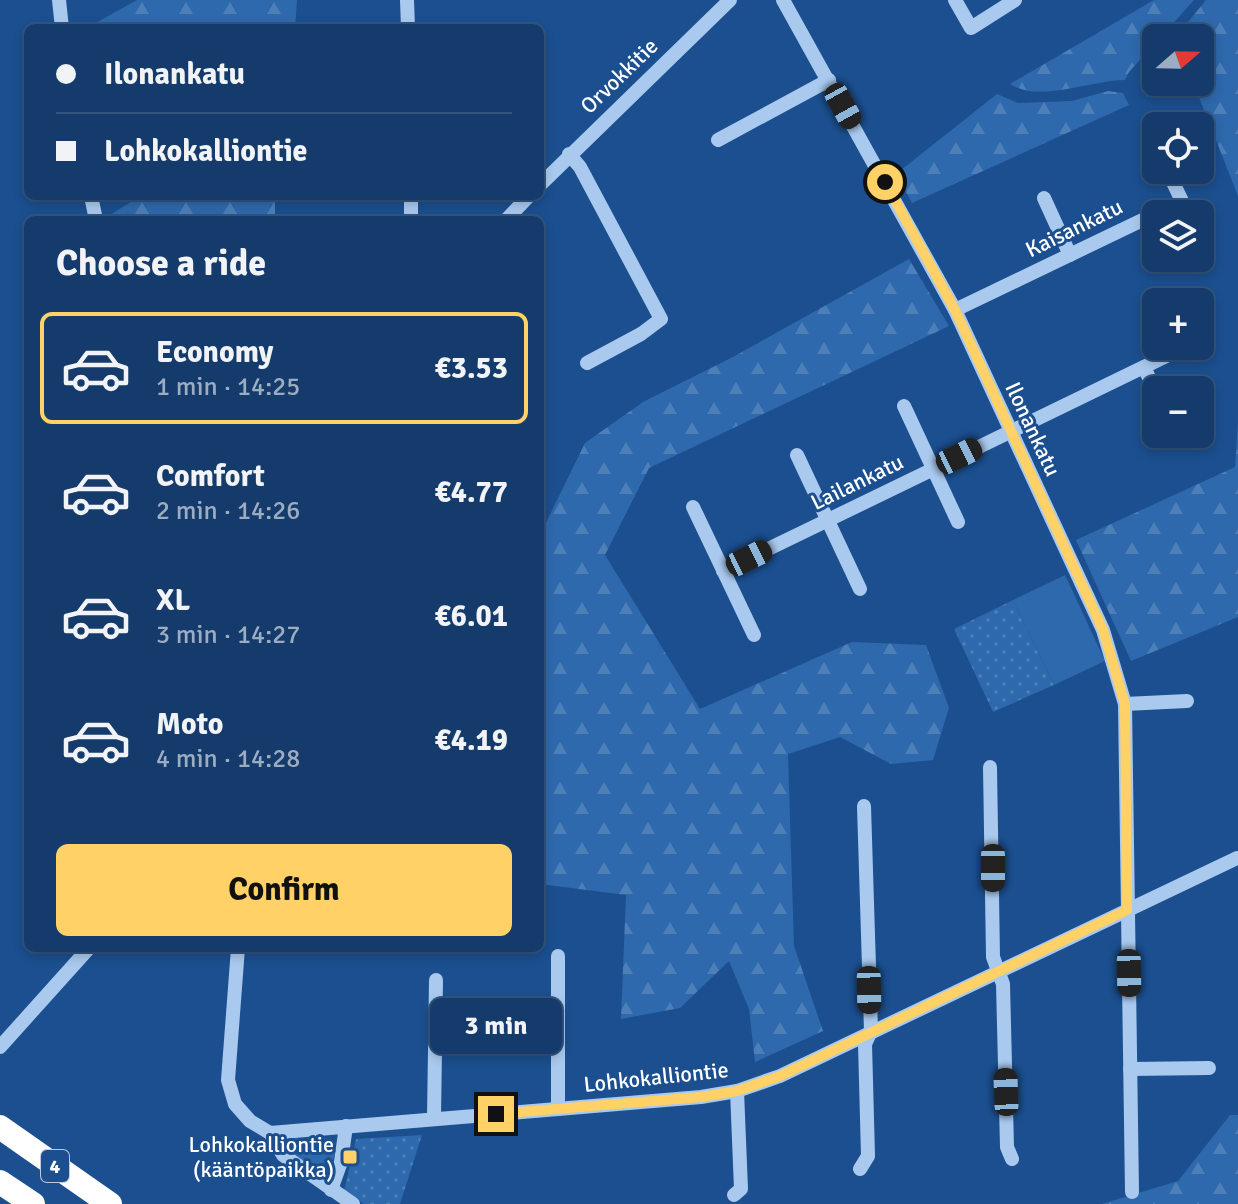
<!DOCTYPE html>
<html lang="en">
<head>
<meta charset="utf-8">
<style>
	body { margin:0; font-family:Signika,sans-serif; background:#1d4271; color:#f1f3f6; height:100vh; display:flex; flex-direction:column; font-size:30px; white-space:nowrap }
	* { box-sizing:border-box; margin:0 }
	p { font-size:26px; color:#9dadc1 }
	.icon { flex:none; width:44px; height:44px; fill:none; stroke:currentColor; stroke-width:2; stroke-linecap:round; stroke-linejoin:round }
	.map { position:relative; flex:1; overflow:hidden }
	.panel { position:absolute; left:24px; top:216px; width:520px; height:736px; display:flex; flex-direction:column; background:#143b6b; border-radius:12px; box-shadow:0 4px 12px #0003,0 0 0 2px #33557e }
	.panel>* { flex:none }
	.banner { position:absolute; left:24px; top:24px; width:520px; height:176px; border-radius:12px; box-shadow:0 4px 12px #0003,0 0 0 2px #33557e; display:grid; align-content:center; height:176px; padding:0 32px; background:#143b6b }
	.needle { width:52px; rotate:70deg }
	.buttons { position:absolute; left:1142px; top:24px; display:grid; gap:16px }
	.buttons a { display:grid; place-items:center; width:72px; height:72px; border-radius:12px; background:#143b6b; box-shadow:0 4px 12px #0003,0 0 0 2px #33557e; font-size:40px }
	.end { position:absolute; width:36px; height:36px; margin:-18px; border:10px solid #ffd166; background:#111; box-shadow:0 0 0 4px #111 }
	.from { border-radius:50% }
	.bubble { position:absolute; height:56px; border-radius:12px; background:#143b6b; box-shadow:0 4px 12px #0003,0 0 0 2px #33557e; font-size:26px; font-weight:700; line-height:56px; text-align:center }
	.car { position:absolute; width:24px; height:48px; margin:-24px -12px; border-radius:10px; box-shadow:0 0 6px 2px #0007; background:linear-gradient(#222 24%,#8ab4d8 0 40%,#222 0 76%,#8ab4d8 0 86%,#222 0) }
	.banner b { display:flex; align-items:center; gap:28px; height:76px; font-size:30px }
	.banner b+b { border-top:2px solid #33557e }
	.banner i { width:20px; height:20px; background:#f1f3f6 }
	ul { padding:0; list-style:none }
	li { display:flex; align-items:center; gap:24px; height:112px; margin:0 16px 12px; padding:0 16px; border:4px solid transparent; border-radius:12px }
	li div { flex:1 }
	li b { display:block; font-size:30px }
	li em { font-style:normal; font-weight:700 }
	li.current { border-color:#ffd166 }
	li>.icon { width:72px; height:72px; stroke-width:1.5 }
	h2 { padding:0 32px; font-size:36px; line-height:96px }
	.button { display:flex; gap:16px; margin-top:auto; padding:16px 32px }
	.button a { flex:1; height:92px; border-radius:12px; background:#ffd166; color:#111; font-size:32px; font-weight:700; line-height:92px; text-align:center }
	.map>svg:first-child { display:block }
</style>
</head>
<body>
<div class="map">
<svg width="1238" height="1204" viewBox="0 0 1238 1204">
	<defs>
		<pattern id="forest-firs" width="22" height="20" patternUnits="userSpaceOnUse" patternTransform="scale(2)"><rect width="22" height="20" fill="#2e69ad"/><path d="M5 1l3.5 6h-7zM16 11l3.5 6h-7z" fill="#4d80b9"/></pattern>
		<pattern id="park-dots" width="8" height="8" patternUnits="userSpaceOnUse" patternTransform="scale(2)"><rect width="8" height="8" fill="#2e69ad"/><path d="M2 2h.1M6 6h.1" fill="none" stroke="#4d80b9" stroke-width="1.8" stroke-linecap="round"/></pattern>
	</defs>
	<rect width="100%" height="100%" fill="#1b4f8f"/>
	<g fill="#2e69ad">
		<polygon points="1065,575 1105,661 1054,685 1013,600"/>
		<path d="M288 1138H330L335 1141C337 1152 332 1168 323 1174L288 1152 286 1144Z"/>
	</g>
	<g fill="url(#forest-firs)">
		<polygon points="137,0 297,0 295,28 87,28"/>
		<path d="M1154 0H1194L1160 38H1156V42L1129 72 1125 80C1092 80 1040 103 1010 84Z"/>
		<polygon points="1206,0 1238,0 1238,196 1193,82 1200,82 1200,38 1175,38"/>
		<polygon points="1156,61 1156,82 1178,82 1146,97 1145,74"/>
		<polygon points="1108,91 1123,93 1129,105 912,203 896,174 997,94 1018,103 1072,101"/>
		<polygon points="140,196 275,196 275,220 109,220 107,217"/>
		<polygon points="909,259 949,326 649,468 605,555 700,709 852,642 926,645 949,708 933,760 891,764 840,737 788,754 794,946 823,1031 755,1062 749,1009 729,961 680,1008 621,1019 626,895 540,884 540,535 585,443 643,402 733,357"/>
		<polygon points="1238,421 1238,617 1131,661 1076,540 1235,467"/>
		<polygon points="1230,1115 1238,1115 1238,1204 1102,1204 1178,1181"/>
	</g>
	<g fill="url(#park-dots)">
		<polygon points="1013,600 1054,685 993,712 954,629"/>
		<polygon points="422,1135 400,1204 364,1204 344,1191 356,1139"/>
	</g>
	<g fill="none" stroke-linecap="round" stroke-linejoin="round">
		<g stroke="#a9c9ee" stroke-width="14">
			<polyline points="59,0 62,28"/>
			<polyline points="407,0 408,28"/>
			<polyline points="783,0 955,310 1103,630 1125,704 1132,1192"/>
			<polyline points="955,0 971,28 1015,0"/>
			<polyline points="1151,137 1156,147"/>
			<polyline points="718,140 829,80"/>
			<polyline points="569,154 580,167 661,319 641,334 587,363"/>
			<polyline points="540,185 730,0"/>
			<polyline points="91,196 96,220"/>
			<polyline points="411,196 411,220"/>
			<polyline points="1044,198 1070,255"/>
			<polyline points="506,220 529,196"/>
			<polyline points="955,310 1182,201 1167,170"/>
			<polyline points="1200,340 1206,339"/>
			<polyline points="1144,367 1156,393"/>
			<polyline points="904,406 958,522"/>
			<polyline points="1175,434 1177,438"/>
			<polyline points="797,455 860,589"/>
			<polyline points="693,507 754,635"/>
			<polyline points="723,571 1187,346"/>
			<polyline points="1125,704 1187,701"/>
			<polyline points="990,767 993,957 1003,984 1007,1147 1012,1159"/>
			<polyline points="238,948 228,1080 235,1104 250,1121 270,1133 283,1155 353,1204"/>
			<polyline points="0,1047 89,948"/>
			<polyline points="1130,1069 1209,1068"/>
			<polyline points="558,1109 558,956"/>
			<polyline points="434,1118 436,980"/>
			<polyline points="270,1133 701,1097 737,1091 780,1076 1237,858"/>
			<polyline points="860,1169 868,1156 865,1044 871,1031 864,806"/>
			<polyline points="331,1190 341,1162 346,1126"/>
			<polyline points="734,1195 741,1189 737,1091"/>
		</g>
		<g stroke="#fff" stroke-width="24">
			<polyline points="0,1127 110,1204"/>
			<polyline points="0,1182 33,1204"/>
		</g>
	</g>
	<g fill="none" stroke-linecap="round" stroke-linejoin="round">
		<polyline stroke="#ffd166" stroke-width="10" points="496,1114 701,1097 737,1091 780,1076 1127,910 1125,704 1103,630 955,310 885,182"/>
	</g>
	<rect fill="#ffd166" stroke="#1b4f8f" stroke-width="3" x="342" y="1149" width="16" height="16" rx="4"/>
	<g text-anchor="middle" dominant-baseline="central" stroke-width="6" stroke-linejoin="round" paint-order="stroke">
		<rect fill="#1b4f8f" stroke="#bbcadd" stroke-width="2" x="41" y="1150" width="28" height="32" rx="6"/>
		<g font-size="20" font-weight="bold" fill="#fff">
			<text x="55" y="1166">4</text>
		</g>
		<g font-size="22" fill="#fff" stroke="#1b4f8f">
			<text transform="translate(619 76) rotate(-44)">Orvokkitie</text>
			<text transform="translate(1074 228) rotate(-26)">Kaisankatu</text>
			<text transform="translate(1033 429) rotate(65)">Ilonankatu</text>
			<text transform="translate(857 482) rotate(-26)">Lailankatu</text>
			<text transform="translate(656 1077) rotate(-6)">Lohkokalliontie</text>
		</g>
		<g font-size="22" fill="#fff" stroke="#1b4f8f" text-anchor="end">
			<text x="334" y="1144">Lohkokalliontie<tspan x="334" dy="25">(kääntöpaikka)</tspan></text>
		</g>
	</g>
</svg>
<div class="buttons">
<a><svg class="needle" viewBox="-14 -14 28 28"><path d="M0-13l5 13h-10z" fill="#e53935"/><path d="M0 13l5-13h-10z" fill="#9dadc1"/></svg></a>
<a><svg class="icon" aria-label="locate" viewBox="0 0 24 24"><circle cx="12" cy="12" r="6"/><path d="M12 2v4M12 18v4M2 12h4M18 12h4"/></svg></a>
<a><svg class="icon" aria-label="layers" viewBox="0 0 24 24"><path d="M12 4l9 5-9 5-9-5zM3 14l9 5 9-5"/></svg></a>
<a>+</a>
<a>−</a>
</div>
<i class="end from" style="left:885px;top:182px"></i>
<i class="end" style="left:496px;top:1114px"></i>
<div class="bubble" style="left:430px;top:998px;width:132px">3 min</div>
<i class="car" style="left:843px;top:106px;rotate:151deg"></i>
<i class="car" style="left:959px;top:456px;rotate:64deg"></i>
<i class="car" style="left:749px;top:558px;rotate:64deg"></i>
<i class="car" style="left:993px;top:868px;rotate:180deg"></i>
<i class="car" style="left:1129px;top:973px;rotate:179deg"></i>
<i class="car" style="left:869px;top:990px;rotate:179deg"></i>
<i class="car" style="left:1006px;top:1092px;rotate:358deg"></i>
<div class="banner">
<b><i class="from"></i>Ilonankatu</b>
<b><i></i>Lohkokalliontie</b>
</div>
<section class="panel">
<h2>Choose a ride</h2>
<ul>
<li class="current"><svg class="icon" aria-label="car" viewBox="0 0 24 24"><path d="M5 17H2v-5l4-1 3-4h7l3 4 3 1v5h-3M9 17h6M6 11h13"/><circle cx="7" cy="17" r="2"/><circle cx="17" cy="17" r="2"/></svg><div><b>Economy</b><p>1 min · 14:25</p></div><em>€3.53</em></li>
<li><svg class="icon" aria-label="car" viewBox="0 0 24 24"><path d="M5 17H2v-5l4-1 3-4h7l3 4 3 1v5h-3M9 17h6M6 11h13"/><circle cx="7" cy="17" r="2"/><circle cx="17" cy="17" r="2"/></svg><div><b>Comfort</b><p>2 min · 14:26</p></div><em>€4.77</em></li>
<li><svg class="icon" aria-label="car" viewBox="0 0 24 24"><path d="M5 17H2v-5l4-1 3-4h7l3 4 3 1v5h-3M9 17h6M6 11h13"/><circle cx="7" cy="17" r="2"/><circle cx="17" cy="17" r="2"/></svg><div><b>XL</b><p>3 min · 14:27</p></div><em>€6.01</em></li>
<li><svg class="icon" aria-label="car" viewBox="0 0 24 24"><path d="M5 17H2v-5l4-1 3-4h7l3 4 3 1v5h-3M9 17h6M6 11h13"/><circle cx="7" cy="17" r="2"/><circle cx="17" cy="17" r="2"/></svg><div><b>Moto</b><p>4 min · 14:28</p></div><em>€4.19</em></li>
</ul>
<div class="button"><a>Confirm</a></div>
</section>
</div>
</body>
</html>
